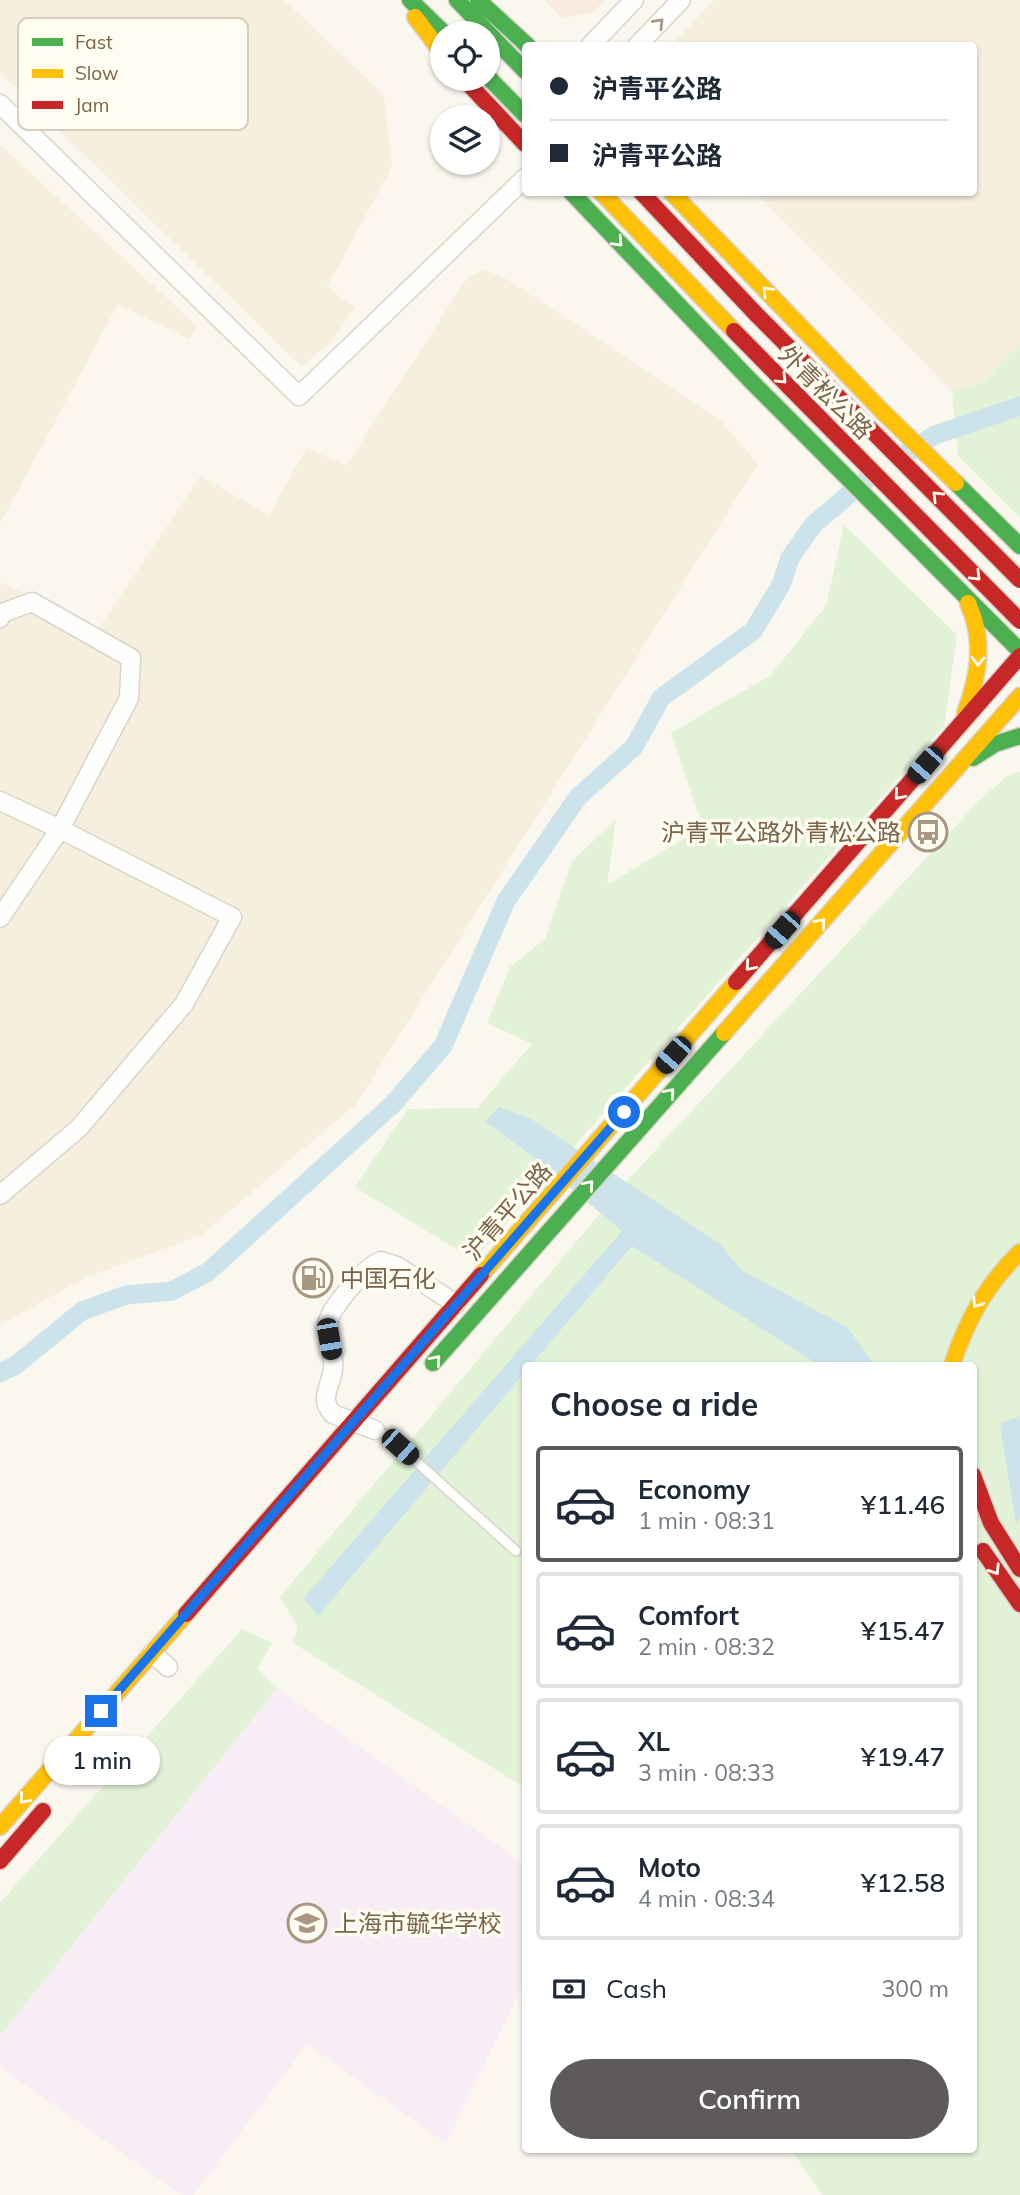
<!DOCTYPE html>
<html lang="en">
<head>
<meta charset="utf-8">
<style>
	body { margin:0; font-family:Mulish,"Noto Sans SC",sans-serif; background:#f2f2f3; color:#1f2937; height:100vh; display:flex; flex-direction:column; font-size:26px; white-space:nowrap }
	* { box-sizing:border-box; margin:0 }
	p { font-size:23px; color:#747a83 }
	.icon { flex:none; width:38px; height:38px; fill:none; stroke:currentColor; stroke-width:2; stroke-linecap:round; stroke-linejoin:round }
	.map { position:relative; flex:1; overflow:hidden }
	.side { position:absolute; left:522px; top:1362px; width:455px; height:791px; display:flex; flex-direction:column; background:#fff; border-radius:7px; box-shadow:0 2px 5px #0004 }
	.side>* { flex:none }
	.banner { position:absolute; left:522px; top:42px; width:455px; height:154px; border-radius:7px; box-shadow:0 2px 5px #0004; display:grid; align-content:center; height:154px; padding:0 28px; background:#fff }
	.fabs { position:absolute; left:430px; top:21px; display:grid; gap:14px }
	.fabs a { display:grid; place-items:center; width:70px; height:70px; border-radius:50%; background:#fff; box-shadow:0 2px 5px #0004; font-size:35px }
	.end { position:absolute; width:32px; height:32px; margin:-16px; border:9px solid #1a73e8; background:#fff; box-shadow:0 0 0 4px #fff }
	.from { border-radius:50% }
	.bubble { position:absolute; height:49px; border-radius:24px; background:#fff; box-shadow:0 2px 5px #0004; font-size:23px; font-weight:600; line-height:49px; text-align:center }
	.car { position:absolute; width:21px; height:42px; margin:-21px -10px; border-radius:9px; box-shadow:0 0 5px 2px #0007; background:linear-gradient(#222 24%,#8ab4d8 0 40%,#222 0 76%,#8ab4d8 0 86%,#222 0) }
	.banner b { display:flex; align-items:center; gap:24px; height:66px; font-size:26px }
	.banner b+b { border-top:2px solid #e0e1e3 }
	.banner i { width:18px; height:18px; background:#1f2937 }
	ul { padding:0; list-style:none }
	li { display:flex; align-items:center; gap:21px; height:116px; margin:0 14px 10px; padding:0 14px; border:4px solid #e0e1e3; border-radius:7px }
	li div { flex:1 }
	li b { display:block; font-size:26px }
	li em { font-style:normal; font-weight:600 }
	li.current { border-color:#5d5a59 }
	li>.icon { width:63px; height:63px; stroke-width:1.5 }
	h2 { padding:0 28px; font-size:32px; line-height:84px }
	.pay { display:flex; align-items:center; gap:18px; height:77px; padding:0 28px; font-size:26px }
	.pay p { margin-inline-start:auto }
	.cta { display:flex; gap:14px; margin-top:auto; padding:14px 28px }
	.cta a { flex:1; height:80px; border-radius:42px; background:#5d5a59; color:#fff; font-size:28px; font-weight:600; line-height:80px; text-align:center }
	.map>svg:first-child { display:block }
</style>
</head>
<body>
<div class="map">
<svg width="1020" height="2195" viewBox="0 0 1020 2195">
	<rect width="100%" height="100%" fill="#f9f7ee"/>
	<g fill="#f6efde">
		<polygon points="0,0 284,0 384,95 392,167 327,287 355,307 332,342 301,366 0,73"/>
		<polygon points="714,0 1020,0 1020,343 982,383 952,391 756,193 973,192 973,46 671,46"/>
		<polygon points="0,145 197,326 189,339 118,304 0,524"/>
		<polygon points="484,270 505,278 722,422 758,464 356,1104 201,1235 85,1278 0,1325 0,582 98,629 200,476 269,515 307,447 346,466 467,278"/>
	</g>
	<polygon fill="#f7ecde" points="544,0 605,0 592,13 562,18"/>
	<polygon fill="#f8edf5" points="277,1688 525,1865 525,1981 446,2143 307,2044 193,2195 182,2195 0,2067 0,2036"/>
	<g fill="#e1f2d7">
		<polygon points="1020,343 1020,518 958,456 952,391 982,383"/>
		<polygon points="844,525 957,635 944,726 474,1260 355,1187 408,1109 477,1108 532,1044 487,1023 510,967 545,939 572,861 616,820 607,885 703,827 671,733 771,675 826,606"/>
		<polygon points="1020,771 1020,2195 822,2195 791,2149 973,2149 973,1365 525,1365 525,1788 293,1643 298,1627 280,1597 627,1181 980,800 1006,777"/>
		<polygon points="242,1629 272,1643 257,1669 277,1688 0,2036 0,1903"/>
	</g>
	<g fill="#cde3ec">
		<polygon points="499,1107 531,1119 720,1244 741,1270 847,1327 875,1365 819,1365 632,1246 531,1365 525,1365 525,1372 318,1616 304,1598 622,1231 531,1155 485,1121"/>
		<polygon points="1020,1416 1020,1517 1016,1524 1000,1424"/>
	</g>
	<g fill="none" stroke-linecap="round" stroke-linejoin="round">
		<g stroke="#cde3ec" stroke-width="19">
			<polyline points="907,453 935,435 1020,406"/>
			<polyline points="0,1373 16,1365 82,1311 126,1295 172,1291 208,1272 393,1104 443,1046 506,901 578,797 634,747 661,698 753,631 781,585 790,558 813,525 867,479"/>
		</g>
		<defs>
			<polyline id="lane" points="375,1430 389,1437 516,1551"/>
			<g id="street">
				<polyline points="590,46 634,0"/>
				<polyline points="637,46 681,0"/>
				<polyline points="0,104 299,396 525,178"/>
				<polyline points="0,618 2,613 32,602 131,658 129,698 60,829 0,918"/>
				<polyline points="0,801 60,829 232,917 184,1004 79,1128 0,1195"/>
				<path d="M375 1430 333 1414C318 1398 331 1387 333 1369 335 1355 327 1340 327 1326 327 1311 367 1265 381 1261L397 1266 456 1304"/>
				<polyline points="152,1653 168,1667"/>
			</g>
			<g id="fast">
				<polyline points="410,0 444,33"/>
				<polyline points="457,0 525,71"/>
				<polyline points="478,0 528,46"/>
				<polyline points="488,77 525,115"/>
				<polyline points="571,192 748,378 1020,651"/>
				<polyline points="956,483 1020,546"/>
				<polyline points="973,758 995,744 1020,736"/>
				<polyline points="433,1363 724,1033"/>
			</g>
			<g id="slow">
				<polyline points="415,17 443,54"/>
				<polyline points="601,192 734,331"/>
				<polyline points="671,192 882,411 956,483"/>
				<path d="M965 713C979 676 985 640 968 603"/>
				<polyline points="724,1033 1020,696"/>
				<polyline points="481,1275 736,982"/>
				<path d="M952 1365C967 1320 986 1285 1020 1252"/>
				<polyline points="0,1827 186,1614"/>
			</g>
			<g id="jam">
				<polyline points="464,79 525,144"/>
				<polyline points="641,192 755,313"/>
				<polyline points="736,982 1020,656"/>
				<polyline points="973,1475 991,1523 1020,1569"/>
				<polyline points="983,1551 1020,1604"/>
				<polyline points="186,1614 481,1275"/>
				<polyline points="0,1861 43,1811"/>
			</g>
		</defs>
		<use href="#lane" stroke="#d9d4cc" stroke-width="12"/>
		<use href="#street" stroke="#d9d4cc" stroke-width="21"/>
		<use href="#fast" stroke="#dad4cb" stroke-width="19"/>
		<use href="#slow" stroke="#dad4cb" stroke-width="19"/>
		<use href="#jam" stroke="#dad4cb" stroke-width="19"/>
		<use href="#lane" stroke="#fefefc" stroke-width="9"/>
		<use href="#street" stroke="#fefefc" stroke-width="18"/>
		<use href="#fast" stroke="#4caf50" stroke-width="16"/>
		<use href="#slow" stroke="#ffc107" stroke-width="16"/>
		<use href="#jam" stroke="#c62828" stroke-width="16"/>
		<defs>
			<g id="jam-bridge">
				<polyline points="755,313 1020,580"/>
				<polyline points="734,331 1020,621"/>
			</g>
		</defs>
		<use href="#jam-bridge" stroke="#dbd4ca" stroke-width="19" stroke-linecap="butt"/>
		<use href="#jam-bridge" stroke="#c62828" stroke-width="16"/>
	</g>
	<defs><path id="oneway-chevron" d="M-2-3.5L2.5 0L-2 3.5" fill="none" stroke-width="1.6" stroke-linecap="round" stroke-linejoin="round" transform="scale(1.75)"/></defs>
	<use stroke="#aa9a88" href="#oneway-chevron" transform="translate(659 23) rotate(-46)"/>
	<g stroke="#fffcf1">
		<use href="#oneway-chevron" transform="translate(618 242) rotate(47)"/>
		<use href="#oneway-chevron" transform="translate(767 291) rotate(-134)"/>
		<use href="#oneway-chevron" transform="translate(782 379) rotate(45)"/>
		<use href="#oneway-chevron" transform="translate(937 496) rotate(-135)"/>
		<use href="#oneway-chevron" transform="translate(976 576) rotate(45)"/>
		<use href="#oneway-chevron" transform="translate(978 661) rotate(92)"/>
		<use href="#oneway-chevron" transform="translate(899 795) rotate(131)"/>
		<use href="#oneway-chevron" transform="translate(821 923) rotate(-49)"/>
		<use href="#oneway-chevron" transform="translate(750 966) rotate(131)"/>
		<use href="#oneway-chevron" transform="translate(670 1093) rotate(-49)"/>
		<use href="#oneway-chevron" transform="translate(589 1185) rotate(-49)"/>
		<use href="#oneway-chevron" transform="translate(977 1303) rotate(123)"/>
		<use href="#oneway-chevron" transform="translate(436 1360) rotate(-49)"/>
		<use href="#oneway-chevron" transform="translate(995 1570) rotate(57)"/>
		<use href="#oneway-chevron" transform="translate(24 1799) rotate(131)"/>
	</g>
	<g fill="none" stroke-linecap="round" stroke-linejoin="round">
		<polyline stroke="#1a73e8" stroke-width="9" points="101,1711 624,1112"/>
	</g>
	<defs>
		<symbol id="bus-ring" viewBox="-11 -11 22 22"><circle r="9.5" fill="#fffcf1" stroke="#a89783" stroke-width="1.5"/><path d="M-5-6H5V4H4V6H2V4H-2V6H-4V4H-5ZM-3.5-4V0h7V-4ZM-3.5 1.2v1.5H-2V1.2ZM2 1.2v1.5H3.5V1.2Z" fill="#a89783"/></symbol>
		<symbol id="fuel-ring" viewBox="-11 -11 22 22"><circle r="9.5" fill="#fffcf1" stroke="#a89783" stroke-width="1.5"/><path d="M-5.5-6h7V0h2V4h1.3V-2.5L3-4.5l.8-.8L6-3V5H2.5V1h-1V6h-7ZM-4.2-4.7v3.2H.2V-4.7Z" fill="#a89783"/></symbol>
		<symbol id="school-ring" viewBox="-11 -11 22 22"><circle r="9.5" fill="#fffcf1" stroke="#a89783" stroke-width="1.5"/><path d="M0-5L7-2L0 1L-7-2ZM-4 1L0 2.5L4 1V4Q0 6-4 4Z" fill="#a89783"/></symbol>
	</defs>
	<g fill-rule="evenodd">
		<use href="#bus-ring" x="906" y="810" width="44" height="44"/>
		<use href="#fuel-ring" x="291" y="1256" width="44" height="44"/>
		<use href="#school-ring" x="285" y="1901" width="44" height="44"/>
	</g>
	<g text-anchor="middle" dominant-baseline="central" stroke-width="7" stroke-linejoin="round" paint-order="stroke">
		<g font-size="24" fill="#7c6449" stroke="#fffcf1">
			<text transform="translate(826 392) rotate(45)">外青松公路</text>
			<text transform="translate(507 1211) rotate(-49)">沪青平公路</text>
		</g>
		<g font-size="24" fill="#7c6449" stroke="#fffcf1" text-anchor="start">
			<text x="901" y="832" text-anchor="end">沪青平公路外青松公路</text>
			<text x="340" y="1278">中国石化</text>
			<text x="334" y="1923">上海市毓华学校</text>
		</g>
	</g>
	<rect x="18" y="18" width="230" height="112" rx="10" fill="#fffcf1" stroke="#d8cebf" stroke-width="2"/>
	<rect x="32" y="38" width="31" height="8" fill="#4caf50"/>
	<rect x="32" y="69" width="31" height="9" fill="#ffc107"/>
	<rect x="32" y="101" width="31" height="8" fill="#c62828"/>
	<g font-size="19" fill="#7c6449">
		<text x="75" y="49">Fast</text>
		<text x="75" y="80">Slow</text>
		<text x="75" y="112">Jam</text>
	</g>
</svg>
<div class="fabs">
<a><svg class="icon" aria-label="locate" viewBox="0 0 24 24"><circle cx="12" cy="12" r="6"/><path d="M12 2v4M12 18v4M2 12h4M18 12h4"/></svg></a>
<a><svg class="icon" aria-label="layers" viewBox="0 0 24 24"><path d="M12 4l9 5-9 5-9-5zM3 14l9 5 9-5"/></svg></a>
</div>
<i class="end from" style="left:624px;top:1112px"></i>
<i class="end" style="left:101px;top:1711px"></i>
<div class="bubble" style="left:44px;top:1736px;width:116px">1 min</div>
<i class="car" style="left:925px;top:765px;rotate:221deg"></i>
<i class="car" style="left:782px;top:930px;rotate:221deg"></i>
<i class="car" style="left:673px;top:1055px;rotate:221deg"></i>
<i class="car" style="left:329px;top:1339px;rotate:170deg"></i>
<i class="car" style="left:400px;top:1447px;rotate:132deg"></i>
<div class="banner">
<b><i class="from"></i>沪青平公路</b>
<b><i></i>沪青平公路</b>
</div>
<section class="side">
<h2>Choose a ride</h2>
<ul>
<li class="current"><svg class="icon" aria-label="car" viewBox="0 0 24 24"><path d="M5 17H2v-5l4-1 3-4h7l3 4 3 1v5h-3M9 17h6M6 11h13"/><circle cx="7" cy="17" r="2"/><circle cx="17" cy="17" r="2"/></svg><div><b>Economy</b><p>1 min · 08:31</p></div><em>¥11.46</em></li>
<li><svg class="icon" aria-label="car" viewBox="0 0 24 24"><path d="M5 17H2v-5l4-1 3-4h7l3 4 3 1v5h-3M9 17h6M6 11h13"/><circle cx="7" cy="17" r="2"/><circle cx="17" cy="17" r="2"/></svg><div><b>Comfort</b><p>2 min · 08:32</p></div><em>¥15.47</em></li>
<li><svg class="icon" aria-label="car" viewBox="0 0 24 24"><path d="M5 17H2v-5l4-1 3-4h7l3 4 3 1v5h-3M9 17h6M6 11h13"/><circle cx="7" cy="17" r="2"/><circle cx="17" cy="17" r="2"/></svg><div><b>XL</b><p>3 min · 08:33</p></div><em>¥19.47</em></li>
<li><svg class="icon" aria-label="car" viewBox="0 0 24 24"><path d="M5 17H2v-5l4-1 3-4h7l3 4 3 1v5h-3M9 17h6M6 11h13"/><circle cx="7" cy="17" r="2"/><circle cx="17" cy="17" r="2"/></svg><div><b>Moto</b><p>4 min · 08:34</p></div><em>¥12.58</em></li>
</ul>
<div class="pay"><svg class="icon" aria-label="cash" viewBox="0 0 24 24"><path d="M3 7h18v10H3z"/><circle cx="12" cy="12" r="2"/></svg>Cash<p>300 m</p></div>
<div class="cta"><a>Confirm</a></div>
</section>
</div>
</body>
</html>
